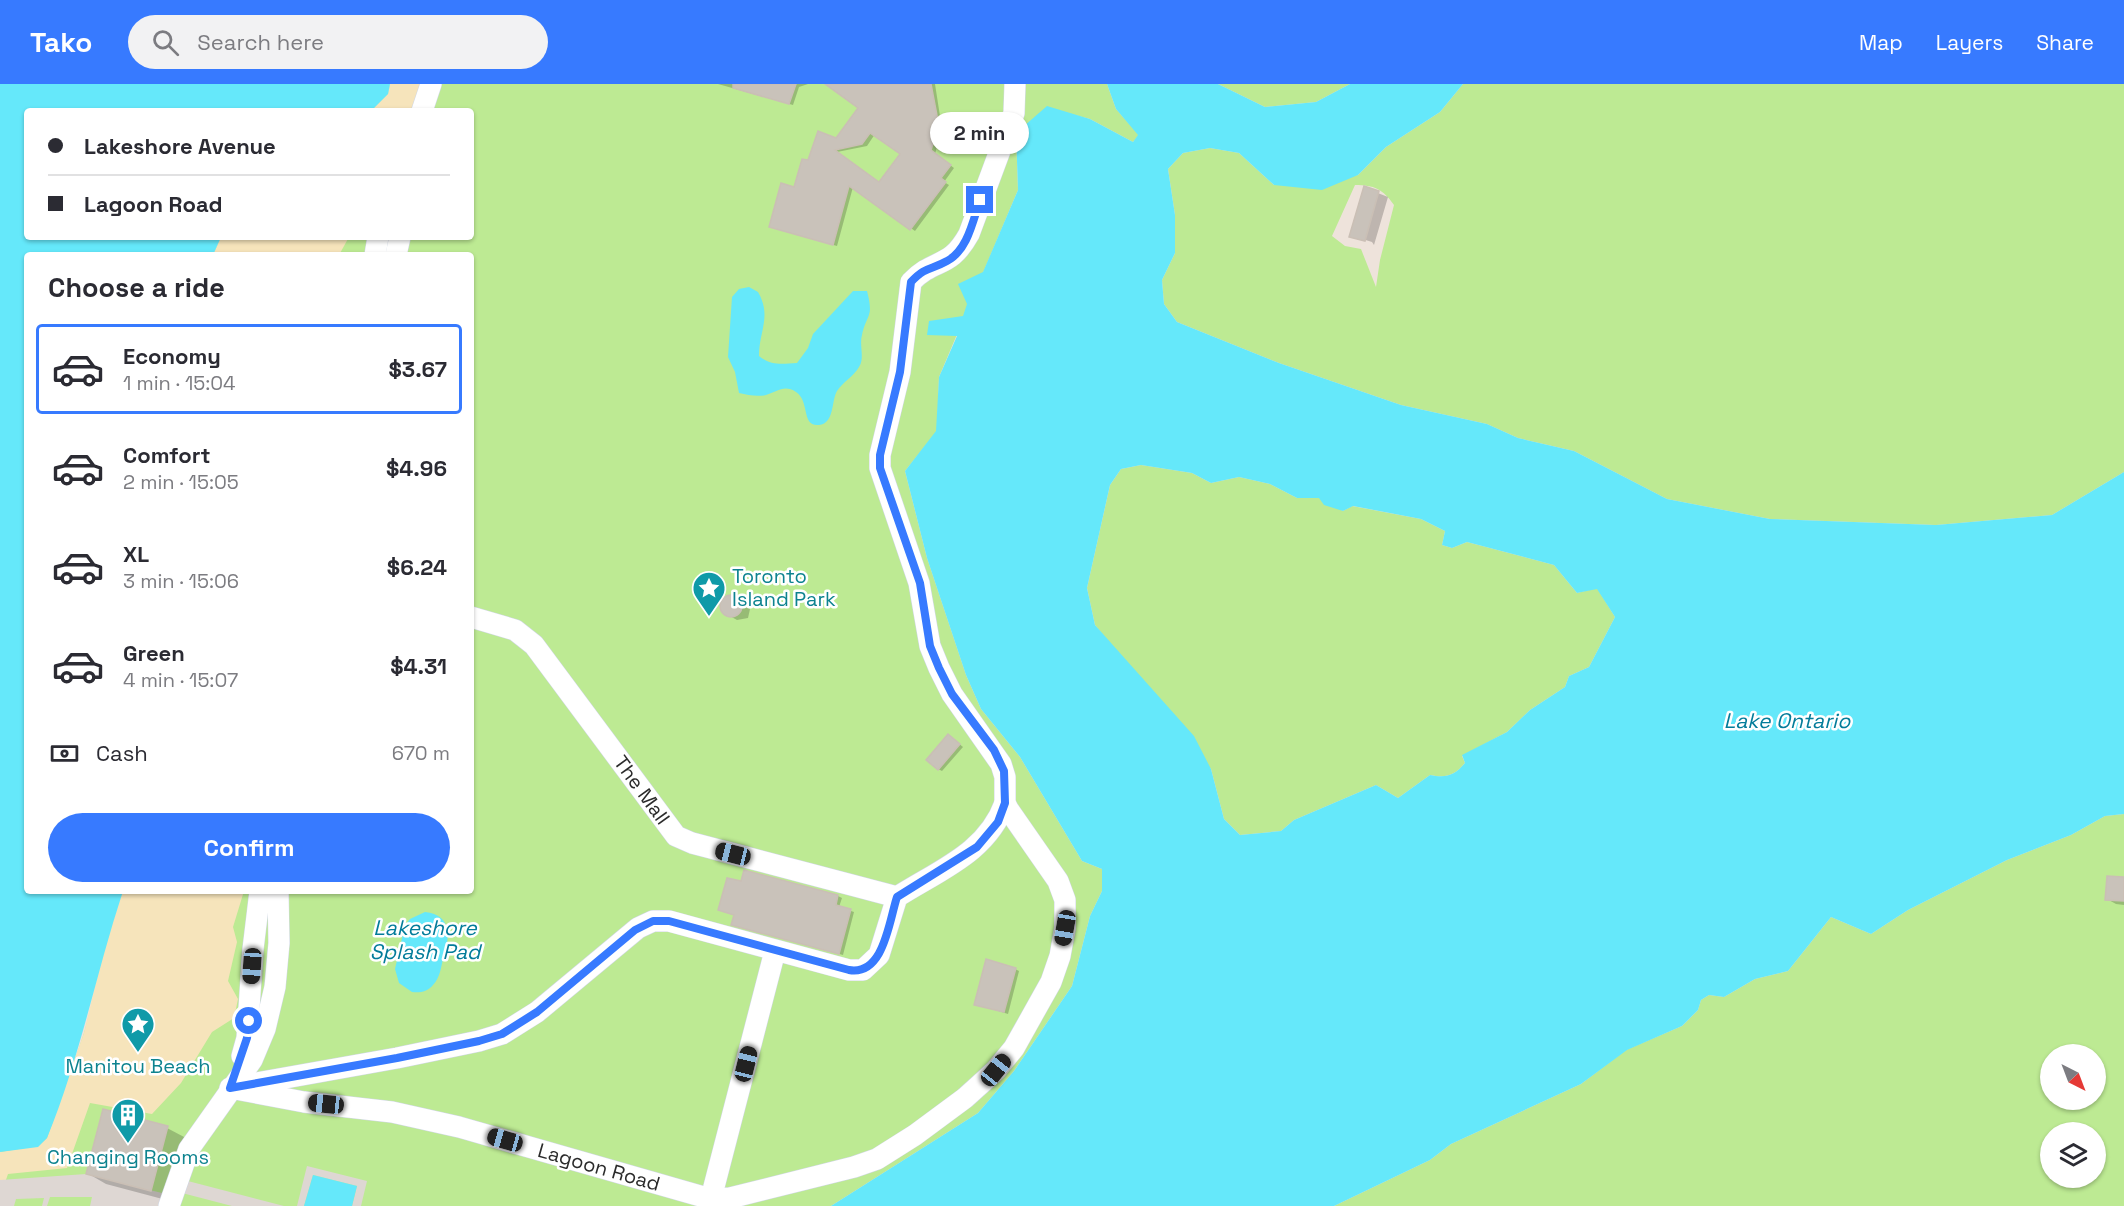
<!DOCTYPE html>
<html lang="en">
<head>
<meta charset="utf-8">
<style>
	body { margin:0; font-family:"Space Grotesk",sans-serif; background:#f2f2f3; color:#2b2b33; height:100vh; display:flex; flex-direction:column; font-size:22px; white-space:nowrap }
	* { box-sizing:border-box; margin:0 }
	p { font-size:20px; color:#7c7c81 }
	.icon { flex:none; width:33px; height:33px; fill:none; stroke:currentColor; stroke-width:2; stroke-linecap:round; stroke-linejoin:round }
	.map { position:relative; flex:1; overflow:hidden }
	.sheet { position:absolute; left:24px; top:168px; width:450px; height:642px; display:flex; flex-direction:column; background:#fff; border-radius:6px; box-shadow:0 2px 4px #0004 }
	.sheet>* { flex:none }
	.top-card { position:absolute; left:24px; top:24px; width:450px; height:132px; border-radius:6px; box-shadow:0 2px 4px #0004; display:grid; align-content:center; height:132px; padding:0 24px; background:#fff }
	.needle { width:39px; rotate:138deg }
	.tools { position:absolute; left:2040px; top:960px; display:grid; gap:12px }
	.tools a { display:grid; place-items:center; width:66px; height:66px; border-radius:50%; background:#fff; box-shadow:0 2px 4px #0004; font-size:30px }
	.end { position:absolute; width:27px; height:27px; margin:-14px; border:8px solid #377aff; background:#fff; box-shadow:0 0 0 3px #fff }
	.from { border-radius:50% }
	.bubble { position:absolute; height:42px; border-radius:21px; background:#fff; box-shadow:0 2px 4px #0004; font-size:20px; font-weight:700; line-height:42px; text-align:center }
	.car { position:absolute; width:18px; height:36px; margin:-18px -9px; border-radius:8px; box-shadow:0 0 4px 2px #0007; background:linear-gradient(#222 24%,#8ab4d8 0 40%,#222 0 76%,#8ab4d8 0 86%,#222 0) }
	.top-card b { display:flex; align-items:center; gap:21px; height:57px; font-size:22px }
	.top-card b+b { border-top:2px solid #e1e1e2 }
	.top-card i { width:15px; height:15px; background:#2b2b33 }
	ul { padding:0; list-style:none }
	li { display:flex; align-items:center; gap:18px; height:90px; margin:0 12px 9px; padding:0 12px; border:3px solid transparent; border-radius:6px }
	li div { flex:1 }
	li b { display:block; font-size:22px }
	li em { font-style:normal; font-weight:700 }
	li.on { border-color:#377aff }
	li>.icon { width:54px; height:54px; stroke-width:1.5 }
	h2 { padding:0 24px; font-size:27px; line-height:72px }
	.pay { display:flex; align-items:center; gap:15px; height:66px; padding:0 24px; font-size:22px }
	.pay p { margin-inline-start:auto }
	.cta { display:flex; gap:12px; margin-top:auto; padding:12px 24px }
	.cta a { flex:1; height:69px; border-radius:36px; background:#377aff; color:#fff; font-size:24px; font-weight:700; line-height:69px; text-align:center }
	header { display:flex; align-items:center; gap:36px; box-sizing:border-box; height:84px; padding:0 30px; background:#377aff; color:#fff }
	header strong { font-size:28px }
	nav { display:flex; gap:33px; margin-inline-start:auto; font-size:21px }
	.search { width:420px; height:54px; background:#f2f2f3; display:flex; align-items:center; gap:15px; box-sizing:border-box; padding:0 21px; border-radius:33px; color:#7c7c81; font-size:22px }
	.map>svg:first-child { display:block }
</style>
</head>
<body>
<header>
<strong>Tako</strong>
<div class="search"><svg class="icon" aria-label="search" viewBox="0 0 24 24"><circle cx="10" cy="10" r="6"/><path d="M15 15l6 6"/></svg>Search here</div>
<nav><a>Map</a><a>Layers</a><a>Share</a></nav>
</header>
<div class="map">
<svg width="2124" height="1122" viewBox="0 0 2124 1122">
	<rect width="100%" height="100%" fill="#eee3db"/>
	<g fill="#bdea93" fill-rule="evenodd">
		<polygon points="390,0 1107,0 1116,25 1139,51 1133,58 1090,35 1071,30 1016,49 1018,106 939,293 937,347 905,387 927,474 966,591 981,625 1020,673 1082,777 1102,785 1102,807 1090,832 1072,902 1014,987 978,1029 831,1122 0,1122 0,1068 57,1029 84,949 123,807 471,807 471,171 213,171 221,153 471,153 471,27 371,27 388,10"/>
		<polygon points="1218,0 1350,0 1316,18 1265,23"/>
		<path d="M1463 0H2124V388L2052 431 1936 441 1770 435 1667 415 1574 367 1518 354 1487 340 1401 321 1279 279 1177 238 1164 220 1162 196 1175 169V131L1168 85 1183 69 1210 64 1239 69 1274 101 1358 91 1386 63 1440 28ZM1355 101C1374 101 1383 105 1394 121L1380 176 1376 203 1361 165 1345 162 1332 152Z"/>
		<path d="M1141 381 1192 389 1211 399 1239 393 1270 400 1297 414H1320L1343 427 1352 422 1421 435 1445 447 1442 461 1452 464 1467 458 1554 481 1577 509 1597 504 1615 533 1589 583 1569 592 1565 603 1530 626 1507 648 1462 672 1465 679C1454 692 1446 694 1430 691L1398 714 1376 701 1294 736 1281 747 1240 751 1224 735 1211 685 1095 541 1087 504 1110 401 1121 385Z"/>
		<path d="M2124 730V1122H1334L1430 1076 1451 1060 1581 1000 1626 966 1682 942 1698 926 1701 916 1709 911 1724 913 1755 895 1788 887 1831 833 1871 850 1908 826 2007 776 2071 751 2105 732ZM2050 970H2096V1016H2050ZM2050 1048H2096V1094H2050Z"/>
	</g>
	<g fill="#f6e4bb">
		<polygon points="390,0 421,0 412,27 371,27 388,10"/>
		<polygon points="221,153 349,153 339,171 213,171"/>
		<polygon points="123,807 244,807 233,843 237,858 228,897 238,915 234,934 212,948 181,999 152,1030 90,1019 67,1084 8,1090 0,1113 0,1068 38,1062 47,1054 84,949 104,865"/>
	</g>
	<g fill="#ded7d3">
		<polygon points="307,1082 367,1097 361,1122 352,1122 357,1102 313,1091 304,1122 297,1122"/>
		<polygon points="86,1090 112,1097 114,1091 125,1100 162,1109 159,1122 90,1122 92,1113 50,1113 47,1122 42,1122 44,1114 16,1115 14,1122 0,1122 0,1096"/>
		<polygon points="184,1096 284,1122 232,1122 182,1109"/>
	</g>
	<g fill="#65e8fa" fill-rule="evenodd">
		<path d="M0 0H390L388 10 371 27H27V153H221L213 171H27V807H123C96 889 80 974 47 1054L38 1063 0 1068Z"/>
		<path d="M1107 0H1218L1265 23 1316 18 1350 0H1463L1440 28 1386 63 1358 91 1322 106 1274 101 1239 69 1210 64 1183 69 1168 85 1175 131V169L1162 196 1164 220 1177 238 1279 279 1401 321 1487 340 1518 354 1574 367 1667 415 1770 435 1936 441 2052 431 2124 388V730L2105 732 2071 751 2007 776 1908 826 1871 850 1831 833 1788 887 1755 895 1724 913 1709 911 1701 916 1698 926 1682 942 1627 966 1581 1000 1451 1060 1430 1076 1334 1122H831L978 1029 1014 987 1072 902 1090 832 1102 807V785L1082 777 1020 673 981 625 966 591 927 474 905 387 936 347 939 293 957 252 927 251 929 237 963 232 967 220 958 200 983 188 1018 106 1016 49 1047 22 1090 35 1133 58 1138 51 1116 25ZM1141 381 1192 389 1211 399 1239 393 1270 400 1297 414H1319L1324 421 1343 427 1353 422 1421 435 1445 447 1442 461 1452 464 1467 458 1554 481 1577 509 1597 505 1615 533 1589 583 1569 592 1565 603 1530 626 1507 648 1462 671 1465 679C1454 692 1446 694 1430 691L1398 714 1376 701 1294 736 1281 747 1240 751 1224 735 1211 685 1194 652 1095 541 1087 504 1110 401 1121 385Z"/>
		<path d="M749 203 758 208C772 232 759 247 759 272 771 282 782 280 797 279L808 264 813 250 853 207H867C874 234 867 229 862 251 859 261 865 274 859 283 854 292 843 298 837 307 831 317 835 339 819 341 801 343 810 317 796 308 784 300 777 308 766 311 757 313 748 311 739 309L735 288 728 273 732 213 739 205Z"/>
		<path d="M425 828C453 831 450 854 443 875 441 883 440 894 433 901 427 908 420 909 412 908L399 899 395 885 405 841 410 835Z"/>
		<polygon points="313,1091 357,1102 352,1122 304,1122"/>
	</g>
	<g fill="#0003" fill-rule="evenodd">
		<polygon points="718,0 808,0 799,3 793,21"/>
		<path d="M827 0H935L942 45 935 70 954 84 944 98 949 101 915 147 853 103 837 162 775 144 796 104 837 56 860 23ZM875 50 902 69 879 100 837 68 867 62Z"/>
		<polygon points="1365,104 1388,113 1374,161 1372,158 1359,154 1359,156 1351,152"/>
		<polygon points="731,513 747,520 750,525 748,534 737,536 728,531 722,523 725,515"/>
		<polygon points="952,654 963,663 942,687 938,685"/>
		<polygon points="2124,794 2124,821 2116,820 2107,815"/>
		<polygon points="838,812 842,814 839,823 854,828 843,871 737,842"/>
		<polygon points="1015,885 1019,887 1008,930 976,920"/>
		<polygon points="167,1044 186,1054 170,1117 106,1100 87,1089"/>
	</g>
	<g fill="#c9c2ba" stroke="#cabfb5" stroke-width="1.5" fill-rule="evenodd">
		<polygon points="733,0 796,0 789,20 733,4"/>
		<path d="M825 0H931L939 42 931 66 951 81 941 94 946 98 910 146 849 102 833 161 769 143 781 99 794 103 802 75 808 76 818 47 836 54 858 24ZM870 49 900 70 879 98 835 66 862 60Z"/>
		<polygon points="1364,102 1379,107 1365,157 1349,153"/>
		<circle cx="731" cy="522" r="11"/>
		<polygon points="948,650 960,660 938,686 926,676"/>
		<polygon points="744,786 838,811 836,821 851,825 839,870 731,841 734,831 718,826 727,794 741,797"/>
		<polygon points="2107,792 2124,793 2124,817 2105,816"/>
		<polygon points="986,875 1016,884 1004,928 974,921"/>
		<polygon points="103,1025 168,1042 151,1107 86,1090"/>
	</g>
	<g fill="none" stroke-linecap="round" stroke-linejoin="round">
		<defs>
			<g id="minor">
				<polyline points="422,27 431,0"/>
				<polyline points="375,171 378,153"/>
				<polyline points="396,171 400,153"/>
				<polyline points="471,533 515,546 534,561 676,752 692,759 897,813"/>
				<polyline points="242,972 247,954 253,865 260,807"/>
				<path d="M240 1002 397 974 479 957 502 950 537 928 638 844 653 837H669L849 886H863L879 871 897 813C939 786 987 769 1005 719"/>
				<path d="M230 1004 304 1018 392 1028 459 1043 711 1115 730 1114 854 1083 877 1075 915 1051 965 1014 996 986 1014 964 1051 898 1060 872 1065 844V816L1058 797 1008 725 1005 719V693L1001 680 952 610 939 584 930 562 919 499 880 384V371L900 288 911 198C935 173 949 186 969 150L1014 29 1015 0"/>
				<polyline points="169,1122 189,1065 252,976 265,945 275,903 279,859 278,807"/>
				<polyline points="709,1122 775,867"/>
			</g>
		</defs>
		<use href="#minor" stroke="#d0d7e5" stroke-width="22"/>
		<use href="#minor" stroke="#fff" stroke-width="21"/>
	</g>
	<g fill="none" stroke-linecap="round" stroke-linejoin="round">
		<path stroke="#377aff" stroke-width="8" d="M249 937 247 954 230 1004 397 974 479 957 502 950 537 928 635 846 653 837H669L849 886C884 892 889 837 897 813L977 763 998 738 1005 719 1004 687 994 666 952 610 939 584 930 562 920 499 880 384V371L900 288 911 198C926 182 931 186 947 177 968 166 973 136 980 116"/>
	</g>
	<defs>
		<symbol id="sight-pin" viewBox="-11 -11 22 30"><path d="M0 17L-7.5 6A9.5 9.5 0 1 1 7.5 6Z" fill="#0f9aa8" stroke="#fff"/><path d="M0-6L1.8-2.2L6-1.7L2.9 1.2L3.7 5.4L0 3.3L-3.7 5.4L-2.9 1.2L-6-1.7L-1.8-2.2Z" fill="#fff"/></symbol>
		<symbol id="building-pin" viewBox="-11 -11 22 30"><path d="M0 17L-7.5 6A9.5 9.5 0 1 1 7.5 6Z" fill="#0f9aa8" stroke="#fff"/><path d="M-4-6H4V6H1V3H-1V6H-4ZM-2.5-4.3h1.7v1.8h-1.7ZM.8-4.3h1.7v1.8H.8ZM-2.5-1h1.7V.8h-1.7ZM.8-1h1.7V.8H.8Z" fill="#fff"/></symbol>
	</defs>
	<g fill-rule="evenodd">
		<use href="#sight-pin" x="690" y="485" width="38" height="52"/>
		<use href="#sight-pin" x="119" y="921" width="38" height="52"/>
		<use href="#building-pin" x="109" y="1012" width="38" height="52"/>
	</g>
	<g text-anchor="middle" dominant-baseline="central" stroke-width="5" stroke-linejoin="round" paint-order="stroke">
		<g font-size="20" fill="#0d838f" stroke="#fff">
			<text x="732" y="492" text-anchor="start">Toronto<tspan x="732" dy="23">Island Park</tspan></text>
			<text x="138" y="982">Manitou Beach</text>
			<text x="128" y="1073">Changing Rooms</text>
		</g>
		<g font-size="20" fill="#2b2b2b" stroke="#fff">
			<text transform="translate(642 706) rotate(54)">The Mall</text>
			<text transform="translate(599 1083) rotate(16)">Lagoon Road</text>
		</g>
		<g font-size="21" font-style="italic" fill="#037c9a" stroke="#fff">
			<text x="1787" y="636">Lake Ontario</text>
			<text x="425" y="843">Lakeshore<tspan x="425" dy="24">Splash Pad</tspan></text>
		</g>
	</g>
</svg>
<div class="tools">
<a><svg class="needle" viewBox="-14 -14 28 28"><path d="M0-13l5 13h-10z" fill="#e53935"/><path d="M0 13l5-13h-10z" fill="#7c7c81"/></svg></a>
<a><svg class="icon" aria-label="layers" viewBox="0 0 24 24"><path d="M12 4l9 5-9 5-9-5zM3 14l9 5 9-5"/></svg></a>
</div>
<i class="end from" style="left:249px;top:937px"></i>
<i class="end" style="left:980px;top:116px"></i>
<div class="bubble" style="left:930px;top:28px;width:99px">2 min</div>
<i class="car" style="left:733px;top:770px;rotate:284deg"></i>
<i class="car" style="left:1065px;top:844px;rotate:190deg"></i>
<i class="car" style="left:252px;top:882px;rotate:184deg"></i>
<i class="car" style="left:746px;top:980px;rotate:14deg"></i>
<i class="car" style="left:996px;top:986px;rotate:39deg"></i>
<i class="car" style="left:326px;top:1020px;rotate:276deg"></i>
<i class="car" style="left:505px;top:1056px;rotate:286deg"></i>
<div class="top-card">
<b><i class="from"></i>Lakeshore Avenue</b>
<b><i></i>Lagoon Road</b>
</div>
<section class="sheet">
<h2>Choose a ride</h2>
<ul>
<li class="on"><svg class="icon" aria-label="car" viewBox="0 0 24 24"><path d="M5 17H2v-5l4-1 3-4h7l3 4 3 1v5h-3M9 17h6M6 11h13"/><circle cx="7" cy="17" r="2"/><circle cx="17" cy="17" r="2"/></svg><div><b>Economy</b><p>1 min · 15:04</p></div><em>$3.67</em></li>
<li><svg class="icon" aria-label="car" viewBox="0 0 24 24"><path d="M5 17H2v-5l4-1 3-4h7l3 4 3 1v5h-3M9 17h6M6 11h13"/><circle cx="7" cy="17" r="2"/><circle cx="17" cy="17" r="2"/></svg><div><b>Comfort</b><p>2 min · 15:05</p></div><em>$4.96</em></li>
<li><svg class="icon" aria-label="car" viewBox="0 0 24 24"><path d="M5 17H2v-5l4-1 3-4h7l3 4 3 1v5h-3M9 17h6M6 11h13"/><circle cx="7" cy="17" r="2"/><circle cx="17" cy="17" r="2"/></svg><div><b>XL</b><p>3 min · 15:06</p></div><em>$6.24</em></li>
<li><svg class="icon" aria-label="car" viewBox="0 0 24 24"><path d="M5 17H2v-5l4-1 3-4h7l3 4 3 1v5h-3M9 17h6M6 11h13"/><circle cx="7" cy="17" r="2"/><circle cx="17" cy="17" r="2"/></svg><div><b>Green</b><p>4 min · 15:07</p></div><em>$4.31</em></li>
</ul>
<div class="pay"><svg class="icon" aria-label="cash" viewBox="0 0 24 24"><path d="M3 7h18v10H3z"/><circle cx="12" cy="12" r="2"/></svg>Cash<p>670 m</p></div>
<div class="cta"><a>Confirm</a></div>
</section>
</div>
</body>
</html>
